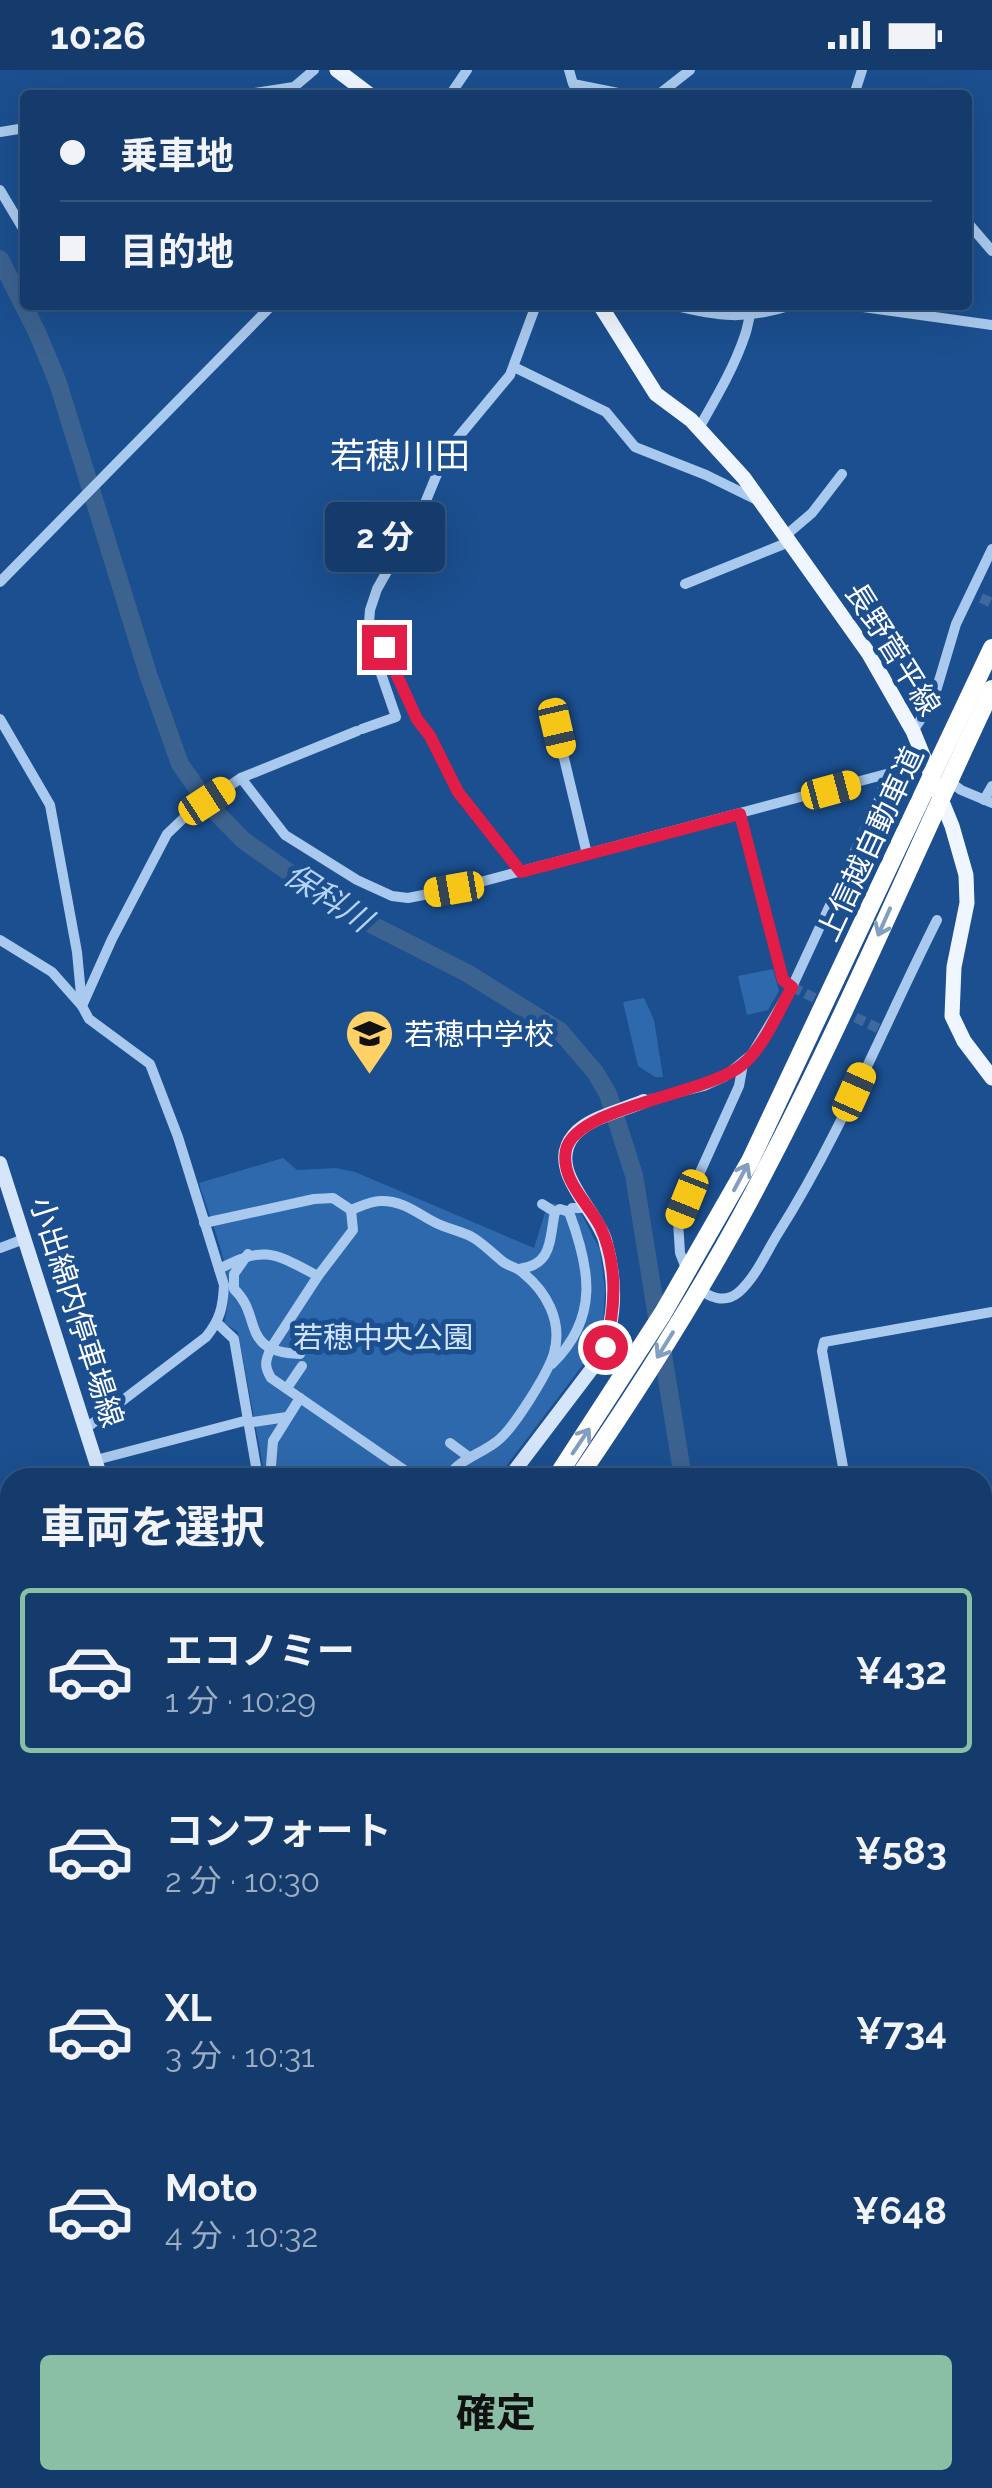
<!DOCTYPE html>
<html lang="ja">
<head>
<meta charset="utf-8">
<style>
	body { margin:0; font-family:Raleway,"Noto Sans JP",sans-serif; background:#214673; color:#f1f3f6; height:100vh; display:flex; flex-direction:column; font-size:38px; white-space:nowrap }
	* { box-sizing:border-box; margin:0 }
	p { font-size:32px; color:#9dadc1 }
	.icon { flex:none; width:55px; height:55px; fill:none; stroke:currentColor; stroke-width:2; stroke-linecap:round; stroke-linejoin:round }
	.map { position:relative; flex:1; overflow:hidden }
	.side { position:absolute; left:0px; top:1398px; width:992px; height:1022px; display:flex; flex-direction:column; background:#143b6b; border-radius:30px 30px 0 0; box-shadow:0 10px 40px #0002,0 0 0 2px #33557e }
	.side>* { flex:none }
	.top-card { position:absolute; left:20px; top:20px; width:952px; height:220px; border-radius:10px; box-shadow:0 10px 40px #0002,0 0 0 2px #33557e; display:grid; align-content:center; height:220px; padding:0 40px; background:#143b6b }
	.end { position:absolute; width:45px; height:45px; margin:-22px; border:12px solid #e11d48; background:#fff; box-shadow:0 0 0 5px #fff }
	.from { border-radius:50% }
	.bubble { position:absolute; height:70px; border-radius:10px; background:#143b6b; box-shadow:0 10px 40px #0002,0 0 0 2px #33557e; font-size:32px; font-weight:700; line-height:70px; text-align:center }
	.car { position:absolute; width:30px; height:60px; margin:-30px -15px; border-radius:12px; box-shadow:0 0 8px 2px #0007; background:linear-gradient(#f5c518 24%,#345 0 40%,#f5c518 0 76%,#345 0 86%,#f5c518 0) }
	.top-card b { display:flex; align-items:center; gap:35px; height:95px; font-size:38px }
	.top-card b+b { border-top:2px solid #33557e }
	.top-card i { width:25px; height:25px; background:#f1f3f6 }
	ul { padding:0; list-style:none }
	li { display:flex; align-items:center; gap:30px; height:165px; margin:0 20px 15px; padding:0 20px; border:5px solid transparent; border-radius:10px }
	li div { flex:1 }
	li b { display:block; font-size:38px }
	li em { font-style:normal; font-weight:700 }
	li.selected { border-color:#8abfa5 }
	li>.icon { width:90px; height:90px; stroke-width:1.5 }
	h2 { padding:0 40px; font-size:45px; line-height:120px }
	.action { display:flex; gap:20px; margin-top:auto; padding:20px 40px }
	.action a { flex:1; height:115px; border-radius:10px; background:#8abfa5; color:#111; font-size:40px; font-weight:700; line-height:115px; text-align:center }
	.status { display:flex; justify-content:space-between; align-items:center; height:70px; padding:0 50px; background:#143b6b; direction:ltr }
	.status svg { height:28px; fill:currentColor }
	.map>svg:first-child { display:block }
</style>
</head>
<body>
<div class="status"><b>10:26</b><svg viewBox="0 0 49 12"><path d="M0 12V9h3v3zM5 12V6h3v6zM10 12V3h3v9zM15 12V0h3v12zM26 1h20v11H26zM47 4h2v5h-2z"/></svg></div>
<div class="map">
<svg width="992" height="2418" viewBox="0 0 992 2418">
	<rect width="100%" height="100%" fill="#1b4f8f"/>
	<g fill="#2e69ad">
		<polygon points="773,899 779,921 768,940 747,945 738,906"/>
		<polygon points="644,928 654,950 663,1007 655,1007 638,996 623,932"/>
		<path d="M283 1088 297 1100 336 1098 355 1102 534 1178 548 1133 573 1136 582 1145 600 1180 605 1220 603 1256 582 1296 498 1407H265L238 1262 224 1253C238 1207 212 1157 199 1113Z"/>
		<polygon points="0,1564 10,1573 10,1806 0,1805"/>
	</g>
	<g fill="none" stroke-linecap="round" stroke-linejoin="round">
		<g stroke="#3c6290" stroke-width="18">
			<polyline points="0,189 37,262 58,313 148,604 180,694 207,733 243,770 341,839 467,903 560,961 595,1002 608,1024 634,1105 683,1408"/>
			<polyline points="808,2410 808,2418"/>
		</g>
		<g stroke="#3d69a0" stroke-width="10" stroke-dasharray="10 5" stroke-linecap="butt">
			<polyline points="981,528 992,533"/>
			<polyline points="792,917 827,934"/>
			<polyline points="842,941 882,960"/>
		</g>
		<g stroke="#a9c9ee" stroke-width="10">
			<polyline points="569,0 573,14 628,25"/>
			<polyline points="242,25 294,17 314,0"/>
			<polyline points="450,25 467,0"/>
			<polyline points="658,25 690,0"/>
			<polyline points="854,25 862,0"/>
			<polyline points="0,62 25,58"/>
			<polyline points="0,120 25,162"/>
			<polyline points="968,153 992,181"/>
			<path d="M672 235C719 247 746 250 792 235"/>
			<polyline points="849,235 992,255"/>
			<polyline points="514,297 606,342 635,377 706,405 755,429"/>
			<path d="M699 358C716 328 734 298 745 265 749 254 748 246 754 235"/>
			<polyline points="785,466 812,443 842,404"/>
			<polyline points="0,512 272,235"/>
			<polyline points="685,514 789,472"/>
			<polyline points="384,577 417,649 430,666 458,722 521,802"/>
			<polyline points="0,649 50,735 77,882 82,935"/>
			<polyline points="362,659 396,647 368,566 370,540 377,519 423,438 446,382 510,305 536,235"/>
			<polyline points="557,659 587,784"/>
			<polyline points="913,661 933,631 956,554 992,479"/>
			<polyline points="241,708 285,765 357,810 392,826 408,828 454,819 928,693"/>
			<polyline points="949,711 961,720 992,733"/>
			<polyline points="984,730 992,716"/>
			<polyline points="740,744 783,910 792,917"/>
			<path d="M0 870 52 902 82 936 89 949 150 994 178 1067 224 1215C223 1237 220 1250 206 1267L85 1359"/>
			<polyline points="82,936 112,869 167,764 189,743 241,708 357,661"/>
			<polyline points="644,1031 704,1016 724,1007 752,984 792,917 882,723 882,706"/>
			<polyline points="542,1134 555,1142"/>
			<path d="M351 1140C359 1137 371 1131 380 1131 403 1130 418 1144 436 1153 448 1159 461 1161 472 1167 484 1174 492 1183 502 1191 508 1196 516 1197 522 1202 546 1221 563 1251 554 1283 548 1303 513 1360 496 1372 479 1385 459 1389 447 1408"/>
			<path d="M204 1153 314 1129 333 1128 351 1140 353 1160 318 1206 271 1278C265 1291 264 1296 271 1308L416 1408"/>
			<polyline points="0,1178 24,1169"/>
			<path d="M248 1184 234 1204V1219C263 1246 239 1282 300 1284"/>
			<path d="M219 1199C265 1175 274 1183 318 1206"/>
			<path d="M519 1199C553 1195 549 1170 555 1142L560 1139 569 1142"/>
			<polyline points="688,1203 680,1183 678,1151 739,1016 743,994"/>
			<path d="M698 1217C709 1228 725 1234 739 1222 755 1208 766 1183 777 1165 840 1066 884 955 937 850"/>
			<polyline points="217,1253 234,1269 258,1408"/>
			<path d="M552 1294C600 1247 590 1198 569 1142L572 1138H589"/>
			<polyline points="287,1318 302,1296"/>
			<polyline points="253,1352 287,1347"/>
			<polyline points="450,1373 469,1387"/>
			<polyline points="96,1390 248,1350"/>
			<polyline points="270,1408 273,1371 300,1328"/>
			<polyline points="845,1408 822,1281 824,1272 992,1242"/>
			<polyline points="992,1629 992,1638"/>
			<polyline points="0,2133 10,2119"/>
			<polyline points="0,2258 10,2264"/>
			<polyline points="982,2304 992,2237"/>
			<polyline points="49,2410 51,2418"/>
			<polyline points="365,2410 367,2418"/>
			<polyline points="579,2410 580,2418"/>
			<polyline points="69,2418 91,2410"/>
			<polyline points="966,2418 967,2410"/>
		</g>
		<g stroke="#d6e6fa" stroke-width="14">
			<polyline points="0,1093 101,1408"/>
			<path d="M509 1408 597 1292C617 1253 617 1212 605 1170 596 1139 545 1099 574 1065 589 1047 624 1040 644 1031"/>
			<polyline points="982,2215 992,2215"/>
			<polyline points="246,2410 248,2418"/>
			<polyline points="433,2410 436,2418"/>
			<polyline points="733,2418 733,2410"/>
		</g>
		<g stroke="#f0f6ff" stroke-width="15">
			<polyline points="337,0 370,25"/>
			<polyline points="600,235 656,324 691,350 744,408 869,584 913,661 952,756 966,805 967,833 954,897 952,946 964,971 992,1008"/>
		</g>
		<g stroke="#fff" stroke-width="18">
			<polyline points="556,1408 663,1243 750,1091 992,578"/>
			<path d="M578 1408C647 1307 713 1203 768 1095 849 939 917 777 992 619"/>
			<polyline points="982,1524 992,1519"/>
			<polyline points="0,2200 10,2184"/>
			<polyline points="0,2235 10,2219"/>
			<polyline points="705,2410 707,2418"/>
		</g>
	</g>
	<defs><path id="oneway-shaft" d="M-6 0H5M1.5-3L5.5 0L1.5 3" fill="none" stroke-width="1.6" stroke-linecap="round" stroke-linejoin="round" transform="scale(2.5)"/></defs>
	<g stroke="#829ec1">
		<use href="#oneway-shaft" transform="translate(884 852) rotate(114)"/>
		<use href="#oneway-shaft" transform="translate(741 1107) rotate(-62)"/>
		<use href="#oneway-shaft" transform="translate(665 1275) rotate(122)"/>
		<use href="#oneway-shaft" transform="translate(581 1371) rotate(-56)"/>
	</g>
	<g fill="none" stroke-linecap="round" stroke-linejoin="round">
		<path stroke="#e11d48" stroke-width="12" d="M384 577 417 649 430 666 458 722 521 802 740 744 783 910 792 917C778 942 764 977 742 995 706 1025 576 1036 566 1080 560 1109 588 1133 600 1156 618 1194 616 1238 605 1277"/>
	</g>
	<defs>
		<symbol id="school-pin" viewBox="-11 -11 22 30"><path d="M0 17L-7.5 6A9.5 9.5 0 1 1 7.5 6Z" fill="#ffd166" stroke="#1b4f8f"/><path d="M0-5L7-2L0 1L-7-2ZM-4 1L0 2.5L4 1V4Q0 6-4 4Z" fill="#111"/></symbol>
	</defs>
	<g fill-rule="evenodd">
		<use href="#school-pin" x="342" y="936" width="55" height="75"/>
	</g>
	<g text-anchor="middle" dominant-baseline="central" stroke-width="10" stroke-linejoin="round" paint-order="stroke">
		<g font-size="30" fill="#fff" stroke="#1b4f8f">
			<text transform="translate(893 579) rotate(58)">長野菅平線</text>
			<text transform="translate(870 774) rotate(-65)">上信越自動車道</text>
			<text transform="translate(77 1242) rotate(72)">小出綿内停車場線</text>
		</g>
		<g font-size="30" fill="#fff" stroke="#1b4f8f" text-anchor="start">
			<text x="404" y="964">若穂中学校</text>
		</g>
		<g font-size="30" fill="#cfe3fa" stroke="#1b4f8f">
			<text x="383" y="1267">若穂中央公園</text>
		</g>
		<g font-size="32" font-style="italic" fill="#b5d3f5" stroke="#1b4f8f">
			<text transform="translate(328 827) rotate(33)">保科川</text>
		</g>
		<g font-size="35" fill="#fff" stroke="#1b4f8f">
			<text x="400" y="385">若穂川田</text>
		</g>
	</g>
</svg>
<i class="end from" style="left:605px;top:1277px"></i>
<i class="end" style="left:384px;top:577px"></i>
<div class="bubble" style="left:325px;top:432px;width:120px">2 分</div>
<i class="car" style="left:557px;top:658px;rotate:167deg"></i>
<i class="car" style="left:831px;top:720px;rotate:75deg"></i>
<i class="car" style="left:207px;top:731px;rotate:57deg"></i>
<i class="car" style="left:454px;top:819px;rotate:260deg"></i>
<i class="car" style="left:854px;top:1022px;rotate:24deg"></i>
<i class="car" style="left:687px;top:1129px;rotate:202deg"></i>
<div class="top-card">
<b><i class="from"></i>乗車地</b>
<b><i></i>目的地</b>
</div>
<section class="side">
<h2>車両を選択</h2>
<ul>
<li class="selected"><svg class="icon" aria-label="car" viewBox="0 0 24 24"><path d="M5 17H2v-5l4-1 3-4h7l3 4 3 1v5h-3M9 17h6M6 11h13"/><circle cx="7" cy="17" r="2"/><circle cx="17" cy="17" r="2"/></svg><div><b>エコノミー</b><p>1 分 · 10:29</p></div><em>¥432</em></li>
<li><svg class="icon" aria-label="car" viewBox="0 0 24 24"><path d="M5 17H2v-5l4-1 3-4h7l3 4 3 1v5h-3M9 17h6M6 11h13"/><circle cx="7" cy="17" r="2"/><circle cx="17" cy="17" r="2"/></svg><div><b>コンフォート</b><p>2 分 · 10:30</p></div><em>¥583</em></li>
<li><svg class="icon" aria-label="car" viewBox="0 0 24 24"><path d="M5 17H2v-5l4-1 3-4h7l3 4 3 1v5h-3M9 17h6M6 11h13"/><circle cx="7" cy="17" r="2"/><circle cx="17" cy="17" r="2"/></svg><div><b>XL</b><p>3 分 · 10:31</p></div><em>¥734</em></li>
<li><svg class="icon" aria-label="car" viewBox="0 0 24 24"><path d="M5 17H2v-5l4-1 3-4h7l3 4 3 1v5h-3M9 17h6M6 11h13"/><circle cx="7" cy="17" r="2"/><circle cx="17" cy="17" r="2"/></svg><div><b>Moto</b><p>4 分 · 10:32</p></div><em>¥648</em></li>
</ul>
<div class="action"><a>確定</a></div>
</section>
</div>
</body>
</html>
